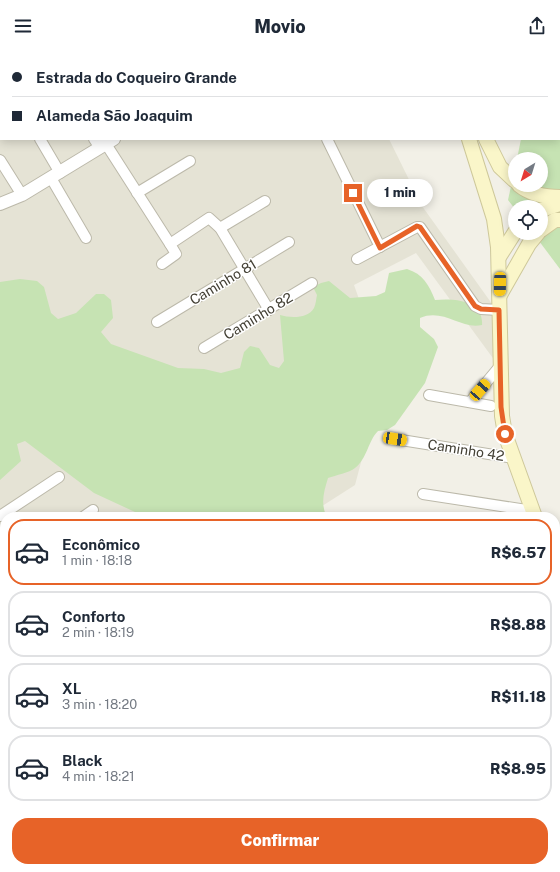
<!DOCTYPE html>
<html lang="pt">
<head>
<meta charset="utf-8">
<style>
	body { margin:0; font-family:"Public Sans",sans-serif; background:#f6f6f7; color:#1f2937; height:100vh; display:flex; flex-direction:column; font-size:15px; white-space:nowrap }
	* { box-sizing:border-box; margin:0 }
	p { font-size:13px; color:#747a83 }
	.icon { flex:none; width:22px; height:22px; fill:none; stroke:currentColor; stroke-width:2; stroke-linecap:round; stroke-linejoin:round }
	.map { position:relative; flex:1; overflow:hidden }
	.panel { position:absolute; left:0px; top:460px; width:560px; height:360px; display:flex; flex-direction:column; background:#fff; border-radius:16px 16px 0 0; box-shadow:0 2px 10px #0003 }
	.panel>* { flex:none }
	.top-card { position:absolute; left:0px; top:0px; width:560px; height:88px; box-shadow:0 2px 10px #0003; display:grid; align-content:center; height:88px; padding:0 12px; background:#fff }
	.needle { width:26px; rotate:218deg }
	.fabs { position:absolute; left:508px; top:100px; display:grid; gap:8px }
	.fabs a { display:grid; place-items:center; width:40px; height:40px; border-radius:50%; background:#fff; box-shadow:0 2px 10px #0003; font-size:20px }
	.end { position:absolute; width:18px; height:18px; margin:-9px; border:5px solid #e76328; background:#fff; box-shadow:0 0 0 2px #fff }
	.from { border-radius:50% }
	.bubble { position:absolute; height:28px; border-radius:14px; background:#fff; box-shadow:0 2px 10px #0003; font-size:13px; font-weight:800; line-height:28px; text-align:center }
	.car { position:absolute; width:12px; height:24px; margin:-12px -6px; border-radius:5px; box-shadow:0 0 3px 1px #0007; background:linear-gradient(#f5c518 24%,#345 0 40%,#f5c518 0 76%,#345 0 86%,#f5c518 0) }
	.top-card b { display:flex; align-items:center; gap:14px; height:38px; font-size:15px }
	.top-card b+b { border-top:1px solid #e0e1e3 }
	.top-card i { width:10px; height:10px; background:#1f2937 }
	ul { padding:7px 0 0; list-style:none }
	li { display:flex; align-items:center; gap:12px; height:66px; margin:0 8px 6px; padding:0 4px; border:2px solid #e0e1e3; border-radius:16px }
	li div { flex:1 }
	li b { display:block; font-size:15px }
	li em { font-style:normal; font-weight:800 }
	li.selected { border-color:#e76328 }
	li>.icon { width:36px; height:36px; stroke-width:1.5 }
	.action { display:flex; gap:8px; margin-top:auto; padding:8px 12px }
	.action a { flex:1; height:46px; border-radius:16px; background:#e76328; color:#fff; font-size:16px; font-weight:800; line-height:46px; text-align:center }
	header { display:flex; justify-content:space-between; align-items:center; height:52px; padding:0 12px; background:#fff; font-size:18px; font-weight:800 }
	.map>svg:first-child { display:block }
</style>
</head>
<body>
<header><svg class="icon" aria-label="menu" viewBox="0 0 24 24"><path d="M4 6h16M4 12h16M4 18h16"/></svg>Movio<svg class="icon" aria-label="share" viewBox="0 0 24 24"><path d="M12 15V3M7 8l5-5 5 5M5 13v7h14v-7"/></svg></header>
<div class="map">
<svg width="560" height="820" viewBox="0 0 560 820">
	<rect width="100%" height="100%" fill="#f2f0e7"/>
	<polygon fill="#e5e3d5" points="0,0 272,0 1,1 1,87 389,87 422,154 495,256 495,309 416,201 354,233 385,320 355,433 305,465 5,465 5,640 0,641"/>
	<g fill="#c6e3b3">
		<polygon points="534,0 560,0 560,217 533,181 541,181 541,155 515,155 515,157 508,148 515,116 515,133 541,133 541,107 517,107 521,87 559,87 559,1"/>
		<path d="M407 217C423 222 429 233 435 248 454 246 484 248 482 273 461 278 444 256 420 266V275L434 287 438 295 425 331 395 373 387 378 378 379C368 389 367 407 355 416 349 421 336 423 328 426 324 439 320 452 327 465H140L135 460 94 441 25 389 17 392 21 409 0 428V230L20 227 37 229 44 235 51 261 58 267 76 261 96 242H104L111 248 113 266 101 280 111 292 178 316 204 317 221 321 240 316 244 300 250 294 259 296 270 313 279 316 284 309 280 263C290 266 308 267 314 256 316 252 316 247 317 243L313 235 321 231 329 229 350 246 376 244 385 240 389 221Z"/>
		<polygon points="5,622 5,680 0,680 0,634"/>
		<polygon points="192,815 501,815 502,820 194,820"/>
	</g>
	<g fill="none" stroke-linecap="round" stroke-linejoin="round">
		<defs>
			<g id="minor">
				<polyline points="145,0 146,1"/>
				<polyline points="199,0 200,1"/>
				<polyline points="23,1 27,0"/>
				<polyline points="0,5 1,4"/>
				<polyline points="40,87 60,121"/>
				<polyline points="94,87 100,96"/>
				<polyline points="327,87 380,195"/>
				<polyline points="106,92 170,192"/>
				<polyline points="0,108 22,143"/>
				<polyline points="51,126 86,186"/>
				<polyline points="137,141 190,109"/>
				<polyline points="220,176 265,149"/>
				<polyline points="357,207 417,175 420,175 475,254 481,257 499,258"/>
				<polyline points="162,212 176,202 170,192 209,166 220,176 269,258"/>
				<polyline points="157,270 289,190"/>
				<polyline points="204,296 312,231"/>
				<polyline points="429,343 491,354"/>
				<polyline points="470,350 500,314"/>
				<polyline points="395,387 513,406"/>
				<polyline points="423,442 533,459"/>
				<polyline points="0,464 59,425"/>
				<polyline points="83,465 93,458"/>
				<polyline points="0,520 5,517"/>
				<polyline points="555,532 560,535"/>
				<polyline points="0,563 5,559"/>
			</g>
			<g id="tertiary">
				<polyline points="254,1 255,0"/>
				<polyline points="0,152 22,143 114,87"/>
			</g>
			<g id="secondary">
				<polyline points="448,0 449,1"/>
				<polyline points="469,87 494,167 498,195 502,364 505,382 535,465"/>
				<polyline points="486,87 500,115 515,129"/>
				<path d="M519 133C531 143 545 145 560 145"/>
				<polyline points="541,158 560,152"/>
				<polyline points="541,178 555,168 560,168"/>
				<polyline points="499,205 515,180"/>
				<polyline points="500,243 529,192 538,181"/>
				<polyline points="555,516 560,525"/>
				<polyline points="555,605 560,602"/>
				<polyline points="0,697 5,695"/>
			</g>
		</defs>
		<use href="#minor" stroke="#bcb9aa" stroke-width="12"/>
		<use href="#tertiary" stroke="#bcb9aa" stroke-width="14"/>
		<use href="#secondary" stroke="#cec89a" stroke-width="16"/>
		<use href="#minor" stroke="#fff" stroke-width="10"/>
		<use href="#tertiary" stroke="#fff" stroke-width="12"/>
		<use href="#secondary" stroke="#faf6c9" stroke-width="14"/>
	</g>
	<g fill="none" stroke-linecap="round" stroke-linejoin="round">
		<polyline stroke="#e76328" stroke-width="5" points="353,141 380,196 417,174 420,175 475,254 481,257 499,258 501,355 505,382"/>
	</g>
	<g text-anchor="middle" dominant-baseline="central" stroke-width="3" stroke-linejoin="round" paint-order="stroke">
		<g font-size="14" fill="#444136" stroke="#fff">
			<text transform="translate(223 230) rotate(-31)">Caminho 81</text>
			<text transform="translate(258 264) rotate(-31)">Caminho 82</text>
			<text transform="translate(466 398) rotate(9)">Caminho 42</text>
		</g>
	</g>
</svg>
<div class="fabs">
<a><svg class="needle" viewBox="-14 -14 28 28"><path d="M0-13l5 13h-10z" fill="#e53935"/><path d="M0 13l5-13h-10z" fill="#747a83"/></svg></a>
<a><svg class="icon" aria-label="locate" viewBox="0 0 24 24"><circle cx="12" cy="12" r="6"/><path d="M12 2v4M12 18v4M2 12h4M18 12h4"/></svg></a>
</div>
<i class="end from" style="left:505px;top:382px"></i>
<i class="end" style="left:353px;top:141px"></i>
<div class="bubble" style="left:367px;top:127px;width:66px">1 min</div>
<i class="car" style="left:500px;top:232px;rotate:181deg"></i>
<i class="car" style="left:480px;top:338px;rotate:41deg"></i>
<i class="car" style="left:395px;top:387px;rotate:99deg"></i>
<div class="top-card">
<b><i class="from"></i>Estrada do Coqueiro Grande</b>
<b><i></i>Alameda São Joaquim</b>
</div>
<section class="panel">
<ul>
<li class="selected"><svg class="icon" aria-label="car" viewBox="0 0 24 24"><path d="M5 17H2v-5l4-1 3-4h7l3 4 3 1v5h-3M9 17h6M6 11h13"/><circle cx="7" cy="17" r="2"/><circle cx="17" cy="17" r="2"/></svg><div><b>Econômico</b><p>1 min · 18:18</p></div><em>R$6.57</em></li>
<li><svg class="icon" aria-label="car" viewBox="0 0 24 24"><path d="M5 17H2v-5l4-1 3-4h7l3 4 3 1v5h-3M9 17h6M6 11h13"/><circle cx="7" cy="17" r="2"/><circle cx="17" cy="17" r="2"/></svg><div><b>Conforto</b><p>2 min · 18:19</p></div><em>R$8.88</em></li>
<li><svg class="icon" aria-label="car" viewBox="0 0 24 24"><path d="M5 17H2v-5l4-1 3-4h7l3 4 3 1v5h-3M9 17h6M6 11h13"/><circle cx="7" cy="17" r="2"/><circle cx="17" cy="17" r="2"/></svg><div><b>XL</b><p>3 min · 18:20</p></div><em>R$11.18</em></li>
<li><svg class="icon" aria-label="car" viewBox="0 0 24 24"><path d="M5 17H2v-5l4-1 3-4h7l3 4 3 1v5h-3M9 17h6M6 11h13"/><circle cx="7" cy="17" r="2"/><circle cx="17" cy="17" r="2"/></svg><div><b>Black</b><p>4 min · 18:21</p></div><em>R$8.95</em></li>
</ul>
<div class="action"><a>Confirmar</a></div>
</section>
</div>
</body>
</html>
